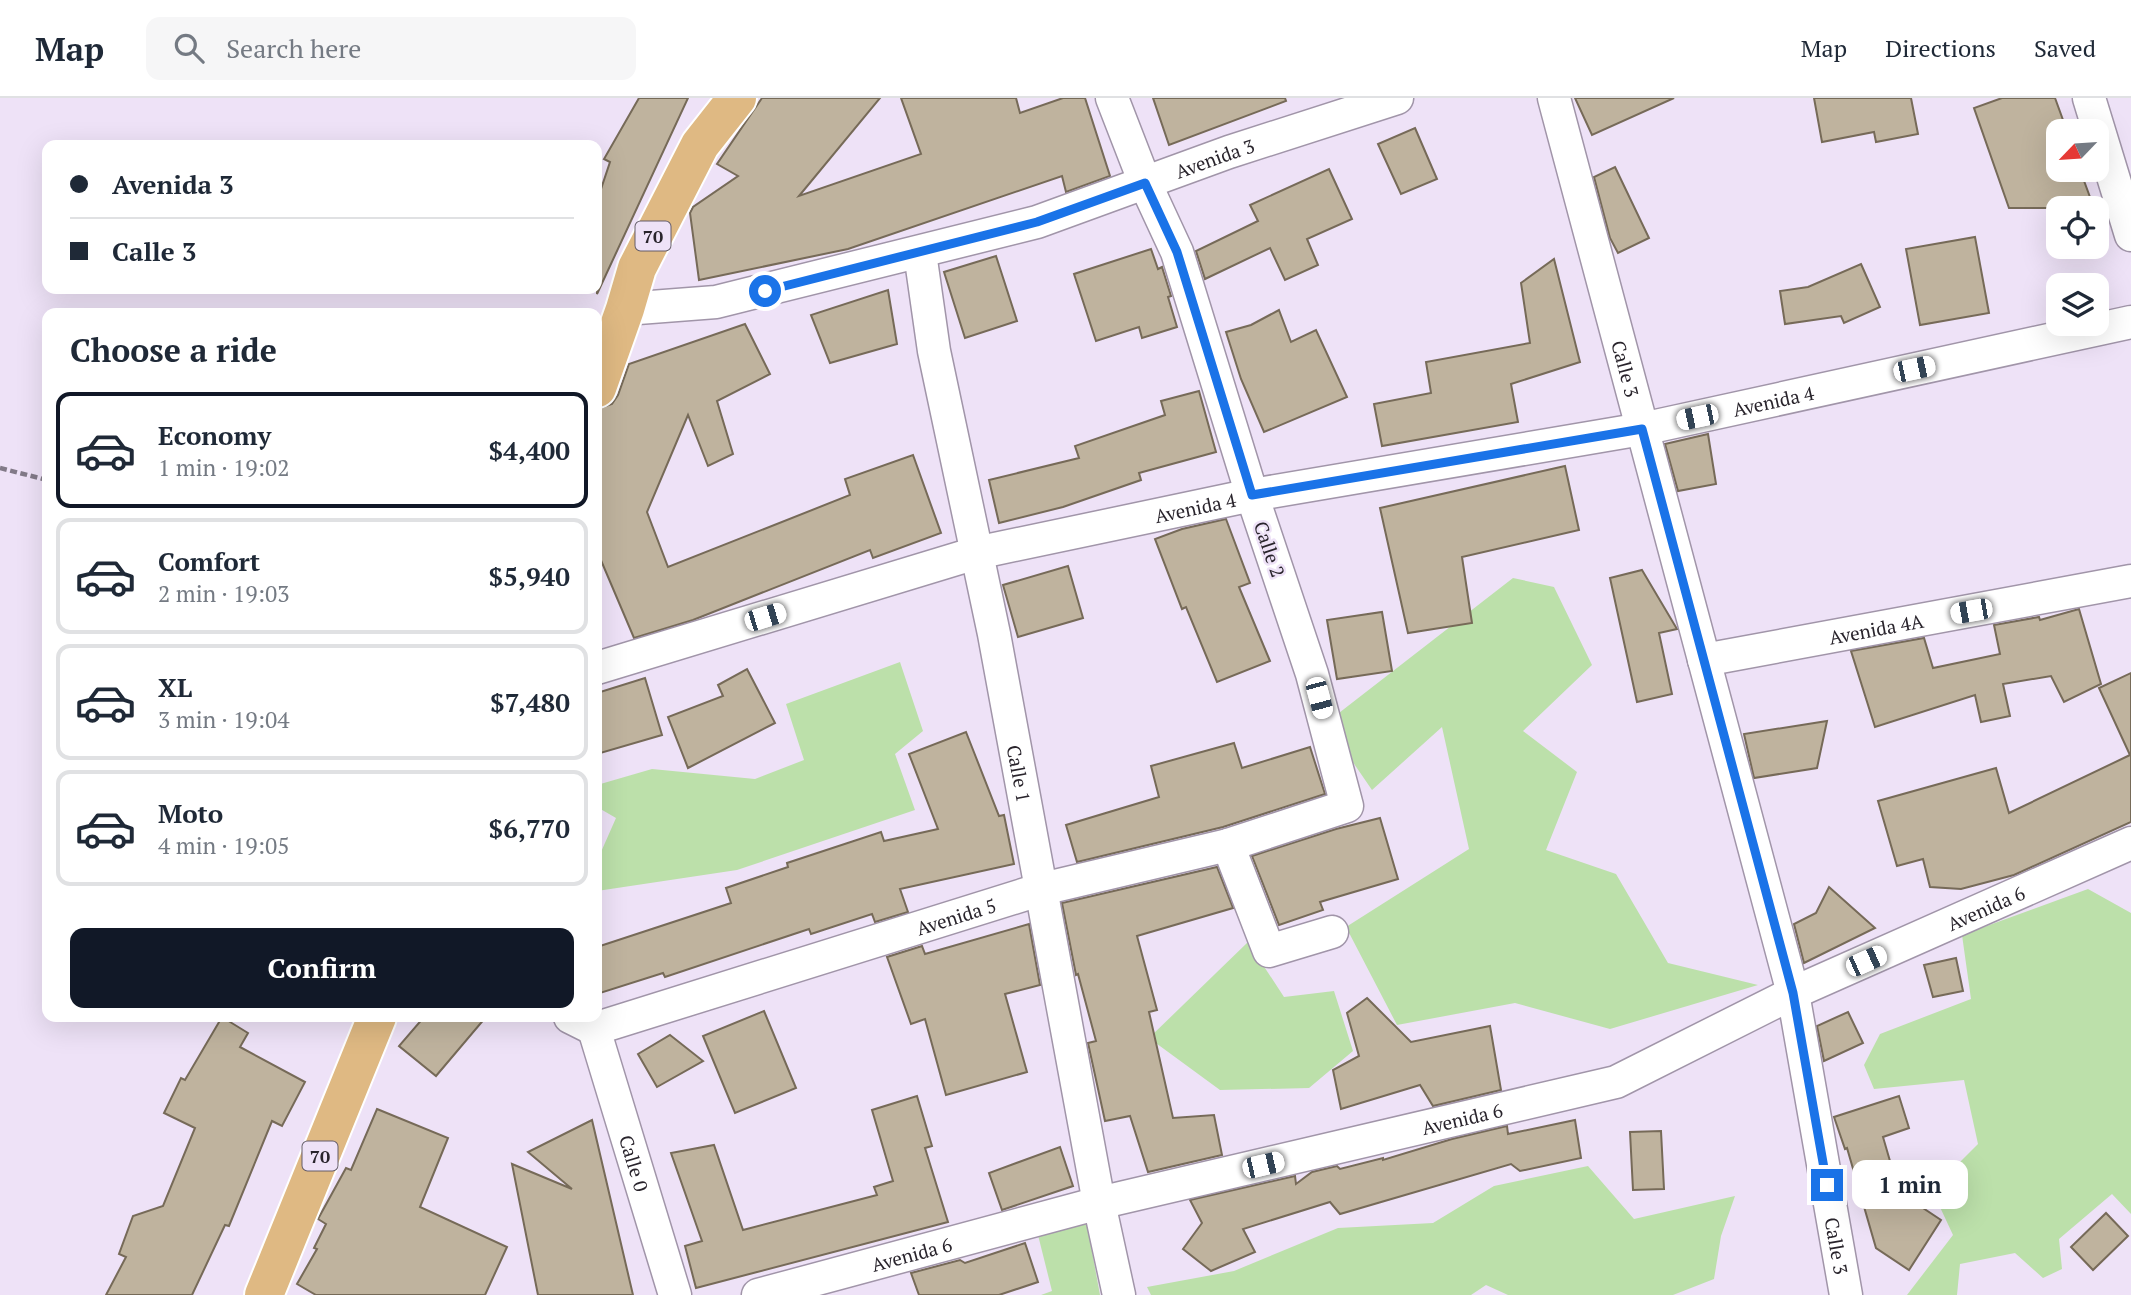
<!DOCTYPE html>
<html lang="en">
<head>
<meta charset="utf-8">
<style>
	body { margin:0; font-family:"PT Serif",serif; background:#f6f6f7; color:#1f2937; height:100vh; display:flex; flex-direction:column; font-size:26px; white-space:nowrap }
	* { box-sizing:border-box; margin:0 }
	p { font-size:23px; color:#747a83 }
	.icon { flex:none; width:38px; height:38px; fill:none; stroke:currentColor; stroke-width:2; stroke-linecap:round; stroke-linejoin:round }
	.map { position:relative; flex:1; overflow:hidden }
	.panel { position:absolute; left:42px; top:210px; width:560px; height:714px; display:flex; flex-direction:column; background:#fff; border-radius:14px; box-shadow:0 7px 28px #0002 }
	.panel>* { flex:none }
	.banner { position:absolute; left:42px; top:42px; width:560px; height:154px; border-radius:14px; box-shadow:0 7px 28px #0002; display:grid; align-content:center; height:154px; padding:0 28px; background:#fff }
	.needle { width:46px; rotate:245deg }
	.buttons { position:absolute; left:2046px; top:21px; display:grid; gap:14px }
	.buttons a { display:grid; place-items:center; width:63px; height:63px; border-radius:14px; background:#fff; box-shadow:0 7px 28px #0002; font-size:35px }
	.end { position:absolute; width:32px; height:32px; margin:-16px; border:9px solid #1a73e8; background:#fff; box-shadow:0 0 0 4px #fff }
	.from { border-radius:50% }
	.bubble { position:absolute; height:49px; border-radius:14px; background:#fff; box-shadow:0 7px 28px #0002; font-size:23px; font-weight:800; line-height:49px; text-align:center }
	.car { position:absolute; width:21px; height:42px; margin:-21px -10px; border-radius:9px; box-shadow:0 0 5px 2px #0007; background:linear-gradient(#fff 24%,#345 0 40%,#fff 0 76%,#345 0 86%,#fff 0) }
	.banner b { display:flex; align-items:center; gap:24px; height:66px; font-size:26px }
	.banner b+b { border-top:2px solid #e0e1e3 }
	.banner i { width:18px; height:18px; background:#1f2937 }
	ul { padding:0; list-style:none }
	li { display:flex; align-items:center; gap:21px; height:116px; margin:0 14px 10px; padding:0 14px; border:4px solid #e0e1e3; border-radius:14px }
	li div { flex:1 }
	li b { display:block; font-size:26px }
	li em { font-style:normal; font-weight:800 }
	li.on { border-color:#111827 }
	li>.icon { width:63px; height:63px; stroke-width:1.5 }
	h2 { padding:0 28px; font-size:32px; line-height:84px }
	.primary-button { display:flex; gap:14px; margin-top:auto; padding:14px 28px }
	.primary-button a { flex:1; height:80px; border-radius:14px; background:#111827; color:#fff; font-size:28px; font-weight:800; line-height:80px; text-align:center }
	header { display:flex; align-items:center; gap:42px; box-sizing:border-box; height:98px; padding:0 35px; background:#fff; border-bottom:2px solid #e0e1e3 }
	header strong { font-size:33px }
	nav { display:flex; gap:38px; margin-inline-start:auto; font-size:24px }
	.search { width:490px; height:63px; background:#f6f6f7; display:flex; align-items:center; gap:18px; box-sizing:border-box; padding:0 24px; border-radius:14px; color:#747a83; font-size:26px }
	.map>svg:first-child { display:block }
</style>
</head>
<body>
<header>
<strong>Map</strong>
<div class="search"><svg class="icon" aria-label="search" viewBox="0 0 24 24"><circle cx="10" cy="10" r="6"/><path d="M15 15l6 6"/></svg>Search here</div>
<nav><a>Map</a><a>Directions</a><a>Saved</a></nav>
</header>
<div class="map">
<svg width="2131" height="1197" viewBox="0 0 2131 1197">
	<rect width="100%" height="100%" fill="#eee2f7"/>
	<g fill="#bce0aa">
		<polygon points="1513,480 1554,489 1592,567 1523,633 1577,674 1546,752 1616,776 1668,865 1758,887 1610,931 1515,905 1397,927 1346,829 1469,751 1442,629 1372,692 1326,625"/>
		<polygon points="900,564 923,633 895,656 915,712 737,772 597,793 597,763 616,720 597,709 597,687 652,671 755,681 804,662 786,606"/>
		<polygon points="2088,791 2131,815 2131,1116 2112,1096 2059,1141 2062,1171 2043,1180 2015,1155 1960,1166 1957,1197 1907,1197 1953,1137 1932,1092 1978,1046 1964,982 1874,991 1864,967 1880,936 1971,901 1962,837"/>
		<polygon points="1248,844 1284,899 1334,893 1353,953 1309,990 1220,992 1149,940"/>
		<polygon points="1588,1068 1634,1121 1735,1098 1721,1138 1714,1181 1673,1197 1508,1197 1486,1187 1471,1197 1151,1197 1147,1189 1234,1173 1338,1130 1433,1125 1494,1088"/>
		<polygon points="1087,1126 1100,1197 1041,1197 1052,1193 1038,1137"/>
	</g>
	<g fill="#bfb39e" stroke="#766a58" stroke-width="2">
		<polygon points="639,0 688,0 597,196 597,103 610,64 604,61"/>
		<polygon points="762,0 880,0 799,98 921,56 901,0 1016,0 1020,15 1063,0 1085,0 1110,78 1066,94 1062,78 848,151 699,182 690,115 693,109 738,78 717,66"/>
		<polygon points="1153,0 1285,0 1286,3 1169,47"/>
		<polygon points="1575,0 1674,0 1592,37"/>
		<polygon points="1814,0 1911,0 1918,36 1876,44 1874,34 1822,44"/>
		<polygon points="2002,0 2055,0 2067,33 2058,33 2058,72 2080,72 2094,110 2064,110 2063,108 2056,110 2009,110 1974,10"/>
		<polygon points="1415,30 1437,81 1401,96 1378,46"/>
		<polygon points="1615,69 1649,140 1618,155 1610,140 1594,79"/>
		<polygon points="1329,71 1352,121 1307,141 1318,167 1285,182 1270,150 1205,181 1196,153 1258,123 1250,107"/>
		<polygon points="1975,139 1989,215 1920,227 1906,151"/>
		<polygon points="1151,151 1158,171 1162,169 1171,198 1168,199 1177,229 1142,240 1139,229 1096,243 1074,176"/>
		<polygon points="996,158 1017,223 965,240 944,174"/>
		<polygon points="1554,161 1580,264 1511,286 1518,324 1382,348 1374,306 1431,295 1426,264 1530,245 1521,185"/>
		<polygon points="1861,166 1880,209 1844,225 1841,218 1785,226 1780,193 1808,189"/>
		<polygon points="888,192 897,246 830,265 811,217"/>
		<polygon points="1279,212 1291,244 1316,232 1347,299 1264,334 1241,281 1226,234 1251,227"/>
		<polygon points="745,226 770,276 717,303 733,356 708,368 688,317 647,414 668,469 850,397 845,381 913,357 941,435 873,460 870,452 693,522 634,540 597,453 597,311 612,306 618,297 629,266"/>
		<polygon points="1199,293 1216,354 1139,375 1141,382 1063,409 999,425 989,382 1079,360 1075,348 1165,317 1161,303"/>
		<polygon points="1708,336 1716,386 1678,393 1665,346"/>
		<polygon points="1565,368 1579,432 1462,459 1472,525 1408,535 1380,410"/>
		<polygon points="1226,421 1250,485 1239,489 1270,563 1217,584 1186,509 1182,511 1155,441 1182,431"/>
		<polygon points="1068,468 1083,520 1018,539 1003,487"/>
		<polygon points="1642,472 1677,531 1659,535 1672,596 1637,604 1610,480"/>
		<polygon points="2079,511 2101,586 2064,604 2051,578 2003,586 2010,618 1981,624 1975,597 1875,629 1851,553 1924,540 1933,570 2000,556 1994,527 2039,519 2040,522"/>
		<polygon points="1382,514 1392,573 1337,581 1327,522"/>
		<polygon points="747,571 775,625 688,670 668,619 723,598 718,587"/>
		<polygon points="2131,575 2131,724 2014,777 1961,791 1930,789 1923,761 1897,768 1878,703 1996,670 2009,715 2130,657 2099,590"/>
		<polygon points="645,580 662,637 597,656 597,595"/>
		<polygon points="1827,623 1817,670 1754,680 1744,636"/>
		<polygon points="966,634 999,718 1004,717 1014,766 900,791 908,814 875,824 872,816 811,836 809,831 665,879 663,875 597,896 597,849 731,805 726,790 788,769 787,765 881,734 884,743 938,731 909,656"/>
		<polygon points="1234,645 1242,670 1310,649 1325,696 1223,729 1077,764 1066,727 1159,699 1151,668"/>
		<polygon points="1380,720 1398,781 1320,804 1323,812 1279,827 1252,758 1336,731"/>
		<polygon points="1217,769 1233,810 1137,838 1157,912 1149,914 1173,1020 1214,1017 1222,1057 1148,1074 1130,1018 1105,1023 1088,945 1096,943 1078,876 1076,877 1062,805"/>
		<polygon points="1829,789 1875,830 1804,865 1794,826 1816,815"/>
		<polygon points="1029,826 1040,887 1005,896 1027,974 946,997 925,921 911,926 887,859 922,848 925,856"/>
		<polygon points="1956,860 1963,893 1933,899 1924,867"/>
		<polygon points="1367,900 1411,944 1490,928 1501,992 1433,1008 1420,987 1341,1011 1333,972 1359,958 1347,915"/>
		<polygon points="764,913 796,990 735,1015 703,938"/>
		<polygon points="1848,914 1863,945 1824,963 1817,928"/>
		<polygon points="222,919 248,935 240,949 305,984 282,1028 272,1023 229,1128 225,1127 192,1197 106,1197 126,1159 119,1156 133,1118 163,1108 195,1030 164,1015 181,980 185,982"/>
		<polygon points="424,919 486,919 436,978 399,948"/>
		<polygon points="670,937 703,963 657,989 638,956"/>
		<polygon points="917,998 932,1048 925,1050 948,1124 696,1190 685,1148 702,1143 671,1055 714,1047 743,1132 877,1097 874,1089 893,1083 872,1012"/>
		<polygon points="1899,998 1909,1030 1883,1039 1899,1094 1941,1122 1909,1172 1876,1150 1847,1050 1845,1051 1834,1019"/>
		<polygon points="377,1011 448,1040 420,1109 507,1149 485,1197 316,1197 297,1186 317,1151 314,1150 326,1126 318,1121 346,1070 351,1072"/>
		<polygon points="592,1022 633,1197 538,1197 512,1066 572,1091 528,1054"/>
		<polygon points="1575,1022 1581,1060 1520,1073 1511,1066 1340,1116 1330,1104 1243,1131 1255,1154 1211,1173 1183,1151 1202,1125 1190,1102 1295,1078 1296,1086 1312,1074 1337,1068 1340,1071 1383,1060 1383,1062 1452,1041 1507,1028 1508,1036"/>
		<polygon points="1661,1033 1664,1091 1633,1092 1630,1034"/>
		<polygon points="1060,1049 1073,1088 1002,1112 989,1075"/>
		<polygon points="2106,1115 2128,1138 2093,1172 2071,1149"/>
		<polygon points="1025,1145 1038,1184 999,1197 919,1197 911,1175 960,1162 965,1165"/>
	</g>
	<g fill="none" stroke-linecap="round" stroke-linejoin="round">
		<defs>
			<g id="street">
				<path id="s1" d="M1554 0 1793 895 1846 1197"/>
				<polyline points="2089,0 2131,137"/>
				<path id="s2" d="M920 155 934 253 994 536 1099 1105 1119 1197"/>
				<path id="s3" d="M625 211 716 204 1037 124 1229 54 1397 0"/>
				<path id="s4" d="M1704 562 2131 483"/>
				<path id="s5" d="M597 570 976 455 1252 397 1642 331 2131 224"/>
				<polyline points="1228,747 1269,853 1332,834"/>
				<path id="s6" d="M570 919 594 931 1042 791 1228 747 1347 708 1312 576 1252 397 1177 154 1145 85 1112 0"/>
				<path id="s7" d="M594 931 675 1197"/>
				<path id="s8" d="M758 1197 1099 1105 1616 984 1793 895 2131 745"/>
			</g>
			<g id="primary">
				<polyline points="597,290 625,211 637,170 700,47 737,0"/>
				<polyline points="264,1197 377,919"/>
			</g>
		</defs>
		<use href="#street" stroke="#a195a9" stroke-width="35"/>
		<use href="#primary" stroke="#fff" stroke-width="42"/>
		<polyline stroke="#827a88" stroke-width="4.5" stroke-dasharray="7 3.5" stroke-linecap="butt" points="0,370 47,382"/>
		<use href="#street" stroke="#fff" stroke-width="32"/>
		<use href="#primary" stroke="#dfb983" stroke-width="38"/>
	</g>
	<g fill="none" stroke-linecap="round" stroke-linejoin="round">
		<polyline stroke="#1a73e8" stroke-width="9" points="765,193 1037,124 1145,85 1177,154 1252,397 1642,331 1793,895 1827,1087"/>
	</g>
	<g text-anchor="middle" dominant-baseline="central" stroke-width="5" stroke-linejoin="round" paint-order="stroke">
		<g fill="#eee2f7" stroke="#645d69" stroke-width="2">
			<rect x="635.5" y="123.5" width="35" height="29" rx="5"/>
			<rect x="302.5" y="1043.5" width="35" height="29" rx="5"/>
		</g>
		<g font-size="18" font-weight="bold" fill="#29242c">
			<text x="653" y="138">70</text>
			<text x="320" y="1058">70</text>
		</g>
		<g font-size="19" fill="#29242c" stroke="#eee2f7">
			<text stroke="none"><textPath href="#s3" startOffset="611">Avenida 3</textPath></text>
			<text stroke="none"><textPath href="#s1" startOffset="280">Calle 3</textPath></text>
			<text stroke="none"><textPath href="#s5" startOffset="1208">Avenida 4</textPath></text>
			<text stroke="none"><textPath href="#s5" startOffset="620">Avenida 4</textPath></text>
			<text transform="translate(1270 451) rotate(71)">Calle 2</text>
			<text stroke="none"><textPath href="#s4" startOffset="175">Avenida 4A</textPath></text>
			<text stroke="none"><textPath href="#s2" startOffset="530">Calle 1</textPath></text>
			<text stroke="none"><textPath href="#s8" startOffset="1293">Avenida 6</textPath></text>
			<text stroke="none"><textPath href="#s6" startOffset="406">Avenida 5</textPath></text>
			<text stroke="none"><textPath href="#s8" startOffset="726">Avenida 6</textPath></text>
			<text stroke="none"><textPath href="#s7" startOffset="140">Calle 0</textPath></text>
			<text stroke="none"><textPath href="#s1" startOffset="1183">Calle 3</textPath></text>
			<text stroke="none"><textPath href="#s8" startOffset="159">Avenida 6</textPath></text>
		</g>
	</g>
</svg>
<div class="buttons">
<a><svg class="needle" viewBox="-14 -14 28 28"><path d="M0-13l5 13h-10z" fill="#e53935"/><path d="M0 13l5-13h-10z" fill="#747a83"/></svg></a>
<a><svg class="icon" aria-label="locate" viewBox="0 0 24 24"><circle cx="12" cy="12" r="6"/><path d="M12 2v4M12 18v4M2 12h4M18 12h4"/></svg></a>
<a><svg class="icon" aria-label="layers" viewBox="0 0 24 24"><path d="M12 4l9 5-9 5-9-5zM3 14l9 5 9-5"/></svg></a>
</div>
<i class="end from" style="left:765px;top:193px"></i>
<i class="end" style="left:1827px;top:1087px"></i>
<div class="bubble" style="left:1852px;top:1062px;width:116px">1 min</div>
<i class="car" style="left:1914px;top:271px;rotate:78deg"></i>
<i class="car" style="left:1697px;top:319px;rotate:258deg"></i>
<i class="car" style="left:1971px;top:513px;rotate:260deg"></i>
<i class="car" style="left:765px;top:519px;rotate:73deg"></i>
<i class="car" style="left:1319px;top:600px;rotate:165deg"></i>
<i class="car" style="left:1866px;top:863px;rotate:66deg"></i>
<i class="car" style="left:1263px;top:1067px;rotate:77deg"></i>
<div class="banner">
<b><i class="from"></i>Avenida 3</b>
<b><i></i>Calle 3</b>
</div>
<section class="panel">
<h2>Choose a ride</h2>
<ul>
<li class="on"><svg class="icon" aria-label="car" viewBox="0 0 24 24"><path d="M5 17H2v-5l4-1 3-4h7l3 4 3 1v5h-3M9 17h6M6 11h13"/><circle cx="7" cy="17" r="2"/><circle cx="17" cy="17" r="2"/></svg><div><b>Economy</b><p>1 min · 19:02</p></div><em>$4,400</em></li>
<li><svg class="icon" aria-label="car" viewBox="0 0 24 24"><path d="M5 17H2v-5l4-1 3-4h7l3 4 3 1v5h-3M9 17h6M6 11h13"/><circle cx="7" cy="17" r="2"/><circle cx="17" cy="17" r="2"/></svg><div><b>Comfort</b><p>2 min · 19:03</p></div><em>$5,940</em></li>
<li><svg class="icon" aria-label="car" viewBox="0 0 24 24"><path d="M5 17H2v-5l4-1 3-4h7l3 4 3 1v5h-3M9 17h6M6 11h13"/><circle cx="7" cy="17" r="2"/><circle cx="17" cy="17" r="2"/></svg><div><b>XL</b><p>3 min · 19:04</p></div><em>$7,480</em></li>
<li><svg class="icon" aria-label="car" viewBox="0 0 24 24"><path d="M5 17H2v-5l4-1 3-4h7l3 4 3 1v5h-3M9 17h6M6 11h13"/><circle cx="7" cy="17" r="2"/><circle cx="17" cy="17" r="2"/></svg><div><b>Moto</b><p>4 min · 19:05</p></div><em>$6,770</em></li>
</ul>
<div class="primary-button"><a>Confirm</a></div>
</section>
</div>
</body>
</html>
